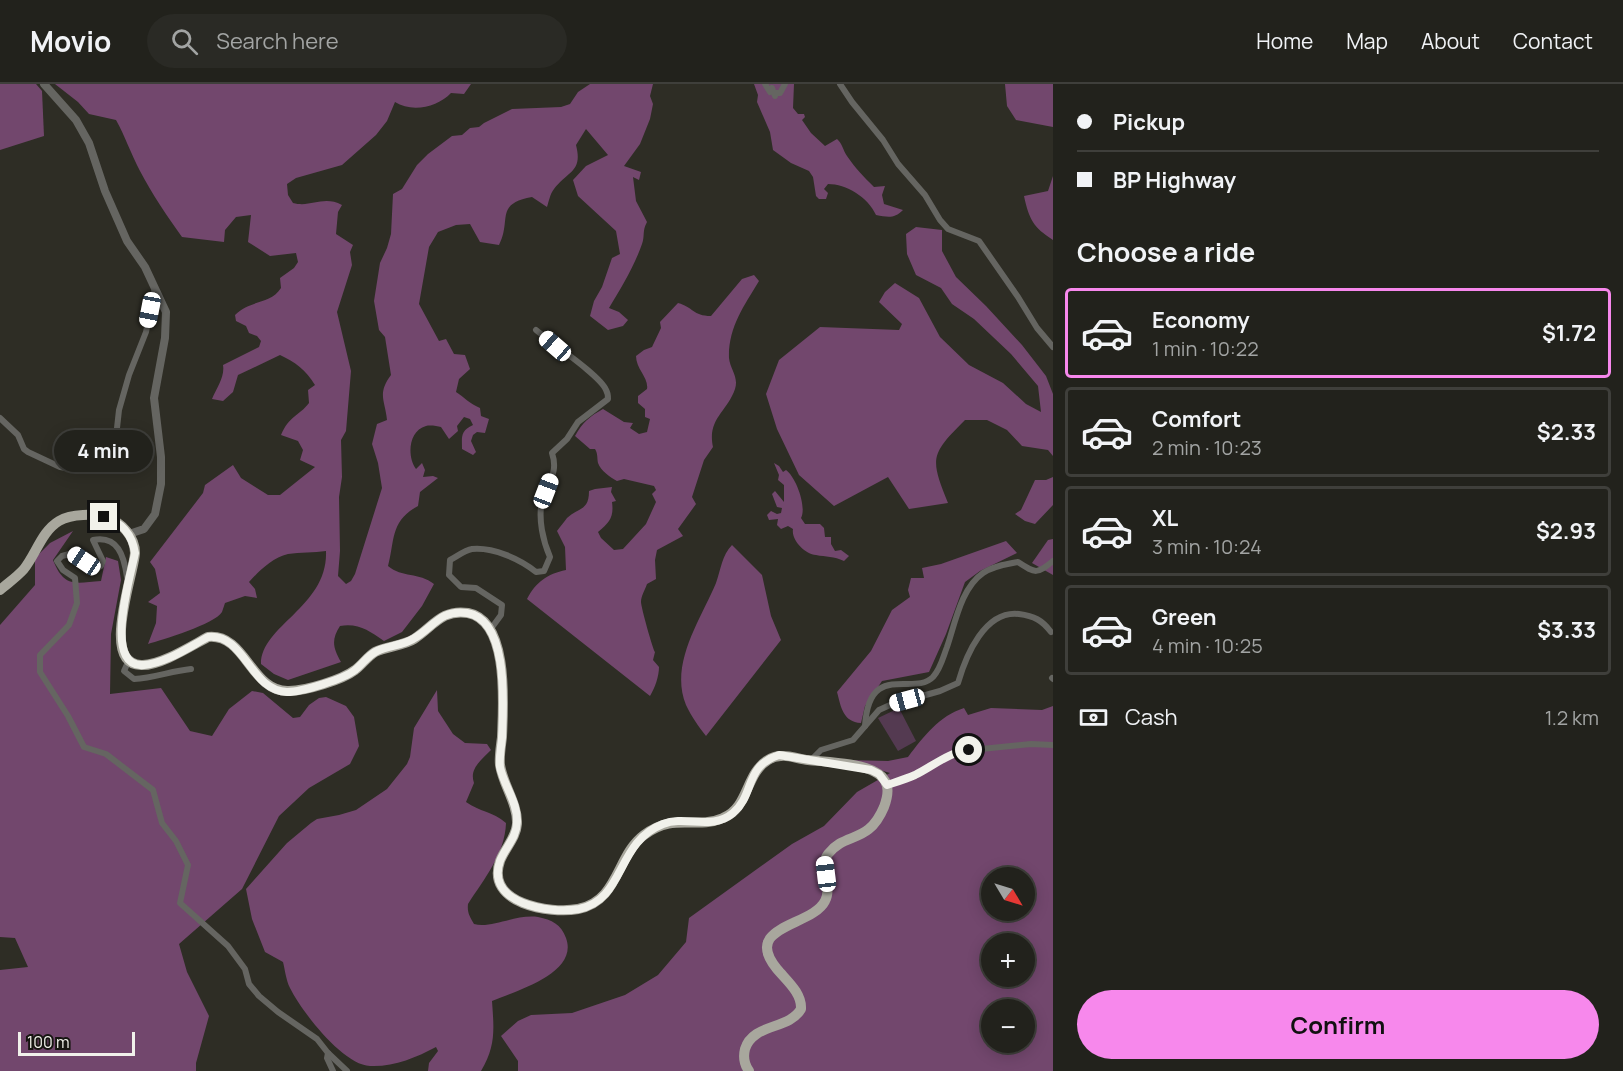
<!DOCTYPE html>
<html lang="en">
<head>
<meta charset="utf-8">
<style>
	body { margin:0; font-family:Manrope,sans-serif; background:#2a2a25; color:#f1f3f6; height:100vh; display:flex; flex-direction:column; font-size:22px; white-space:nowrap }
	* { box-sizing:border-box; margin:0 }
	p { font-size:20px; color:#a2a4a3 }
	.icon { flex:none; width:33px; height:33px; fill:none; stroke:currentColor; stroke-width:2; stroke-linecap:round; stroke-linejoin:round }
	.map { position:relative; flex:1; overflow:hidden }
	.side { display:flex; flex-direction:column; background:#22221c; width:570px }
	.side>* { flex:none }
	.banner { display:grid; align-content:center; height:132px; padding:0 24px; background:#22221c }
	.needle { width:39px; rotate:128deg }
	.controls { position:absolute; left:981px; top:783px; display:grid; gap:12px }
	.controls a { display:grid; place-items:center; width:54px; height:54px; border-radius:50%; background:#22221c; box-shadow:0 3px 15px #0003,0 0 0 2px #3f3f3b; font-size:30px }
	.scale { position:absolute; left:18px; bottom:15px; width:117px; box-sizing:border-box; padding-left:6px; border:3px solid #f1f1eb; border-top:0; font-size:16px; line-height:21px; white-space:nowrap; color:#f1f1eb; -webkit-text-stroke:4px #161511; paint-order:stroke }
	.end { position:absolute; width:27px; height:27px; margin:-14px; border:8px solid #f1f1eb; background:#111; box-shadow:0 0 0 3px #111 }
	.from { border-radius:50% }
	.bubble { position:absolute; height:42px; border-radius:21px; background:#22221c; box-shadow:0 3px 15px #0003,0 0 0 2px #3f3f3b; font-size:20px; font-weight:700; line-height:42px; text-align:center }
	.car { position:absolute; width:18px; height:36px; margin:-18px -9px; border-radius:8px; box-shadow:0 0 4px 2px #0007; background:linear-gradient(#fff 24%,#345 0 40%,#fff 0 76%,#345 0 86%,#fff 0) }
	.banner b { display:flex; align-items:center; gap:21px; height:57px; font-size:22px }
	.banner b+b { border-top:2px solid #3f3f3b }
	.banner i { width:15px; height:15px; background:#f1f3f6 }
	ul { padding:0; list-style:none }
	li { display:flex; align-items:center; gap:18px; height:90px; margin:0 12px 9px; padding:0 12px; border:3px solid #3f3f3b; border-radius:6px }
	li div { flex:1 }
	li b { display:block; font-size:22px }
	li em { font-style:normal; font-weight:700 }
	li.current { border-color:#f788ec }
	li>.icon { width:54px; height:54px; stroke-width:1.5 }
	h2 { padding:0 24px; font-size:27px; line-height:72px }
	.pay { display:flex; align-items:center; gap:15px; height:66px; padding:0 24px; font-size:22px }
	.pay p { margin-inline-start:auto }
	.cta { display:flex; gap:12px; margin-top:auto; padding:12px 24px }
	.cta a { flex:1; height:69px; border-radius:36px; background:#f788ec; color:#111; font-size:24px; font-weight:700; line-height:69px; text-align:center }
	header { display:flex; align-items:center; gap:36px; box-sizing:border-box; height:84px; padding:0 30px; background:#22221c; border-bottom:2px solid #3f3f3b }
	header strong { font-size:28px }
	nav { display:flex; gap:33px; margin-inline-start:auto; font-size:21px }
	.search { width:420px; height:54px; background:#2a2a25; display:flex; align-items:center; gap:15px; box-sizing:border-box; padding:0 21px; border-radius:33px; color:#a2a4a3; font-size:22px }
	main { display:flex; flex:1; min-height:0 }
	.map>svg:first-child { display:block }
</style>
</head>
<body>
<header>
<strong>Movio</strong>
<div class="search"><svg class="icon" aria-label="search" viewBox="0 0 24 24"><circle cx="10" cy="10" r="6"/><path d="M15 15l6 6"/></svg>Search here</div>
<nav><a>Home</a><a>Map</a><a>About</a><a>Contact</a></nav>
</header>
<main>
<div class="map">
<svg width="1053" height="987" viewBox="0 0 1053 987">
	<rect width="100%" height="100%" fill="#2e2d25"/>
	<polygon fill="#543a51" points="899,624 916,657 898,667 878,634"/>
	<g fill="#72476d" fill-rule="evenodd">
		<polygon points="0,0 36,0 42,7 44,52 0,66"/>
		<path d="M55 0H471L464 10 451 9C438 23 412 29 395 18L387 37 376 51 342 81 296 94 287 100 288 111 293 119C311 124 323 111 342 121L338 128 336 150 353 161 350 168 352 181 337 228 351 287 346 347 341 356 342 393 339 413 340 467 338 492 346 500 351 497 355 490 382 404 378 379 372 360 377 340 387 336C385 316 377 310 391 291L385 253 379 246 374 217 380 179 387 164 391 150 393 110 402 105 417 81 428 70 452 52 462 51 470 44 479 43 484 39 512 25 561 23 570 20 578 8 590 0H653L650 12 653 20 650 35 640 60 624 82 641 88 639 96 633 93 636 117 647 138C642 147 645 152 642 160 634 183 621 204 609 224L619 228 628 236 623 242 608 246 590 232 594 217 602 203 612 174 620 170 616 147 578 112 573 96 586 82 608 71 586 45 576 61C583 88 568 87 554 105 550 110 549 117 547 123L532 113C494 120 512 136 499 161L480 158 470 140 456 141 438 148 429 163 419 220 439 257 446 255 454 270 465 271 470 285 459 295 456 308C464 313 470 320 480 324L481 332 489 335 485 349 477 348 473 351 471 357 476 368 473 371 462 365C462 353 460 347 473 341L470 335 464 333 457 342 458 347 449 355 441 343C437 342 430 341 426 342 408 347 407 373 416 385L422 379 425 386 423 393 433 392 438 394 420 408 418 422C390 437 395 456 388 482 402 494 419 488 434 500L422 522 402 548 384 557C369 547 359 539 340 542 331 556 333 564 341 578L288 596 274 590 261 580C261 541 328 523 326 467 314 469 300 468 288 470 272 474 259 487 249 498L255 505 257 514 245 512 225 519C224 522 223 525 222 528 215 540 162 556 148 560L156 539 157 522 148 518 160 509 155 485 150 478 203 409 205 401 233 381 241 394 268 411H280L315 383 300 376 303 366 298 357 281 351C289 332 299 332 309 319L308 306 315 301C306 286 295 278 280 271L238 291 233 308 223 317 212 315C217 303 225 293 223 281L259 263 261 257 257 252 249 249 246 242 236 237 235 231C251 215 270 221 281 204L280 194 294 184 298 178 296 169 270 172 248 158 251 131 236 133 225 146 224 158 182 153C167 132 152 110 140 87 131 70 125 52 116 36L89 30 78 18Z"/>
		<path d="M754 0H794L793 24 798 30H804L805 33 802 36 811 49 825 62 837 55C842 59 843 66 847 72 855 84 864 93 874 103L885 102 882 111 884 120 903 126C894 135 888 133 876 131 868 113 846 100 828 100L824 105 828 109 826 115H819L816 112 813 93 809 87 791 79 773 66 770 48 757 18 758 11Z"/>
		<polygon points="1005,0 1053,0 1053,43 1016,36 1007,22"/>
		<path d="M1053 92V156C1033 143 1029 135 1024 112L1048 107Z"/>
		<path d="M916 143 942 146V167L956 193 986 222 1022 261 1046 292 1053 310V372L1048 366 1022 362 1007 346 987 336H965C930 371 930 374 948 419L909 425 888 393 834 422 799 391 777 345 766 310 779 276 820 243 899 246 902 240 879 218 885 208 895 199 919 214 940 253 969 281 1003 299 1026 320 1041 328 1038 302 1011 270 974 235 952 220 941 204 916 191 907 170 906 150Z"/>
		<path d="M754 191 759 197C744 222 728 244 729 274 730 285 739 293 735 305 727 328 707 335 713 363L704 376 692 413 696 420 678 445 683 452 657 466 655 476 656 495 647 500C645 506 641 512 641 518 641 523 653 566 655 568L653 576 659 583C659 592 655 604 650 612L527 515C536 498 547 490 566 486L565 463 557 447C560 443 564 438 567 434 579 423 589 427 589 407L595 405 612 403 611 408 616 417 612 418C614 433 610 438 598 448L601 454 614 466 623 465 646 440 656 418 652 410 656 406 654 402 624 395 617 397C610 393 601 387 598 379 597 374 598 370 595 365H590L575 352C582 339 590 332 603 325L624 338 633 339 630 344 639 350 647 348 650 335 645 333V325L638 319V312L647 305C649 294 636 285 636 272L644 266 652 263 661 244 660 238 678 219C693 223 693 232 711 232L742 195Z"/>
		<path d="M774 379 779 382 783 388 786 386C796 393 807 423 801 434L805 440H820L824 444 825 453H831V460L835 467 841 466 849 472 844 477C834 472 826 473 816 471 805 470 791 456 793 445L788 442 781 445 777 441 778 435 769 436 767 431 771 427 777 430 781 429 782 424 777 423 772 410 775 407 784 418V401L778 396 779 391Z"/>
		<polygon points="1053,393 1053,421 1035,440 1025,437 1015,430 1021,426 1035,396 1046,396"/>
		<path d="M73 447 53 476C64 504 75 499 101 497L106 473 118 477 121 496 111 550 110 610 161 604 190 647 212 652 229 625 252 607 263 609 293 634 300 633 309 621 319 614 326 613 346 622 354 633 359 662 350 680 309 704 279 732 242 805 179 860 187 888 209 932 196 979V987H0V886L28 883 15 854 0 853V541L35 501V474L50 459Z"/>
		<polygon points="1053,455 1053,491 1032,479 1048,456"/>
		<path d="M1006 457 1017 469 980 487 965 498 946 550 929 588 882 597 865 622 861 639C843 638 841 623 837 608L871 567 892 526 910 513 908 506 911 494H924L922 484 941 480Z"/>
		<path d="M732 461 762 491 771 532 781 556 706 652C699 643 691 632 686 621 669 580 701 535 716 499 721 485 722 471 732 461Z"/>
		<path d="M437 606 438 627 453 650 465 659 487 660 491 666C481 676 469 685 474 699L466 718C480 728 492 727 506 739 505 770 484 795 468 820 467 829 470 833 474 840 491 845 515 830 538 833 552 836 561 840 566 854 579 889 516 907 492 917 494 945 496 962 481 987H428L429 979 438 967 436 963C415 974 394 983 370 982 343 981 302 928 290 904 286 896 285 886 283 878L265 868 252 835 246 805 287 759 311 739 317 735 339 731 356 726 387 705 407 680 410 673 414 644Z"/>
		<path d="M1053 622V987H518V977L501 952 518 937 531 931 572 929 625 911 658 891 686 858 689 834 792 760 824 742 857 708 890 689 846 676 888 677 908 673C924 652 939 632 964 624L968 631 991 624 1042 626ZM992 794H1024V826H992ZM992 860H1024V892H992ZM992 926H1024V958H992Z"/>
	</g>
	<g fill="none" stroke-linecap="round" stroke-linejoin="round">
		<g stroke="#656561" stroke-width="6">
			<polyline points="765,0 770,8 772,4 775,12 776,9 780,9 785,0"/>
			<polyline points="840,0 852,18 883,56 898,80 925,111 940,136 948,145 979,157 1018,213 1037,244 1053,263"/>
			<polyline points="0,334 18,351 24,365 28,368 60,383 78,386 94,378 112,381 119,376 116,353 119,326 129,291 146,248 155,204"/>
			<path d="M127 493C124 472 118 451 93 456L103 477 101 482 96 485 73 469 62 472 57 477 63 486 75 494 77 519 69 541 40 571V588L68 632 84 663 106 670 153 706 162 739 176 757 188 781 180 819 228 862 245 885 249 900 259 912 278 928 317 955 328 969 347 987"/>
			<path d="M490 546 501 531 502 521 476 504 461 503 449 491 450 476C456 473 465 466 472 465 493 463 520 475 536 488L544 487 550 473C543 457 538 435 542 417 547 398 559 390 552 369L567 355 578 338 608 315C608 312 608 309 606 306 601 292 550 258 536 246"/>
			<path d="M129 576 124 587 134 595C154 594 171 587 191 585"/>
			<polyline points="1052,594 1053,595"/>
			<path d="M865 642C869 576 914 613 933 593 941 584 943 573 947 563 955 540 961 504 983 489 993 482 1007 480 1018 478 1036 490 1037 490 1053 477"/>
			<path d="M811 676 821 666 853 656 879 626 890 621 940 607 958 599C966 571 985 526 1019 530 1034 532 1042 536 1051 548"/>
			<polyline points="887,701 914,692 941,675 962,667 1031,660 1053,661"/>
			<polyline points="328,969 327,974 333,987"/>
		</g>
		<polyline stroke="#656561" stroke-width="8" points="44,0 76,36 89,59 105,107 127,157 145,183 166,228 165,254 154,314 161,373 161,400 155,430 144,445 129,450"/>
		<path stroke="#a8a79d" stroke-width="10" d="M0 506C8 499 17 493 24 485 36 470 42 447 59 437 71 430 95 429 108 434 122 439 135 453 135 469 134 490 100 580 141 581 160 582 191 562 208 553 246 549 251 609 289 607 305 607 342 596 355 586 362 581 367 573 375 568 387 562 403 562 414 555 433 543 441 525 468 529 510 537 503 623 502 653 501 662 499 672 500 681 503 701 518 720 517 740 516 754 505 764 500 777 485 820 550 830 578 825 619 817 616 772 644 751 675 728 695 746 723 734 749 724 745 690 768 676 771 674 776 672 781 672 789 671 799 675 808 676 826 678 860 679 875 688 879 690 883 693 885 697 890 705 887 715 884 723 868 761 846 747 828 770 818 783 833 802 825 817 812 843 741 841 777 885 787 897 802 909 801 925 789 946 753 939 745 965 743 973 744 980 749 987"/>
	</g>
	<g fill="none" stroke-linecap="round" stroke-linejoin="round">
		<path stroke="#f1f1eb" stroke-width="8" d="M104 433C121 438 132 450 135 469 131 490 102 585 144 581 166 579 189 563 208 553 245 549 250 607 287 608 302 608 344 595 355 586 363 580 368 571 377 567 388 562 403 561 413 555 433 544 440 525 467 529 510 536 503 624 502 654 501 664 499 674 500 683 504 702 518 719 517 738 517 753 505 764 500 777 485 820 550 830 579 825 625 816 616 758 663 740 686 731 712 747 733 729 755 711 744 682 779 671L871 686 879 690 887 701C896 698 906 695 915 691 933 682 949 668 969 666"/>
	</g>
</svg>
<div class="controls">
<a><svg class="needle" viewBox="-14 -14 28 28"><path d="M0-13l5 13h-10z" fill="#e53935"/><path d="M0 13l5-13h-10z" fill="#a2a4a3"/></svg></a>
<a>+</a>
<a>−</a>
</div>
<div class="scale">100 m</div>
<i class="end from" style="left:969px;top:666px"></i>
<i class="end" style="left:104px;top:433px"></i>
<div class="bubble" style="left:54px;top:346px;width:99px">4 min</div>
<i class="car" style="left:150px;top:226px;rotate:191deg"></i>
<i class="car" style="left:555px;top:262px;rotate:311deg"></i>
<i class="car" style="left:546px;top:407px;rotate:21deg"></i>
<i class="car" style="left:84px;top:477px;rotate:304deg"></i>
<i class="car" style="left:907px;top:616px;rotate:255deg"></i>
<i class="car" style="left:826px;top:790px;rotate:353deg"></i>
</div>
<section class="side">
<div class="banner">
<b><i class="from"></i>Pickup</b>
<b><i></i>BP Highway</b>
</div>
<h2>Choose a ride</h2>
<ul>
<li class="current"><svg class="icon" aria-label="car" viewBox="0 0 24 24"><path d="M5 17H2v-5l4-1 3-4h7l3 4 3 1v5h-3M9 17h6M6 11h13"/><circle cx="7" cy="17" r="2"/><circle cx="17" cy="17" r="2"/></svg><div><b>Economy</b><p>1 min · 10:22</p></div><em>$1.72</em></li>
<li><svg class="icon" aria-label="car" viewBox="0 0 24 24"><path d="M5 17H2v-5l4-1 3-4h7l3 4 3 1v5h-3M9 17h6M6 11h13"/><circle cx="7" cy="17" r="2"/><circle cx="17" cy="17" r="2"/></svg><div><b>Comfort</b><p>2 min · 10:23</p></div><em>$2.33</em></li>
<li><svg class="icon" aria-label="car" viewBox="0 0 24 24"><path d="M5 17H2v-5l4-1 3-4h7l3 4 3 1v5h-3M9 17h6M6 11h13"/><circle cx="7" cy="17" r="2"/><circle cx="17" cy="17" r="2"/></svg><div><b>XL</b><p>3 min · 10:24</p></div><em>$2.93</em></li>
<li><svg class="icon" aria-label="car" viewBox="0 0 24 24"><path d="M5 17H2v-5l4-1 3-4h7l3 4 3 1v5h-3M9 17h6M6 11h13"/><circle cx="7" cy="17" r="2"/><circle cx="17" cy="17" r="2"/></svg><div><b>Green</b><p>4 min · 10:25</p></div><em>$3.33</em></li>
</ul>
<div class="pay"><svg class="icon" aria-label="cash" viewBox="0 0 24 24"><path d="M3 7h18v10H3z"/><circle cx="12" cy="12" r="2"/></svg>Cash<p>1.2 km</p></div>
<div class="cta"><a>Confirm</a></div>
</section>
</main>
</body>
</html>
